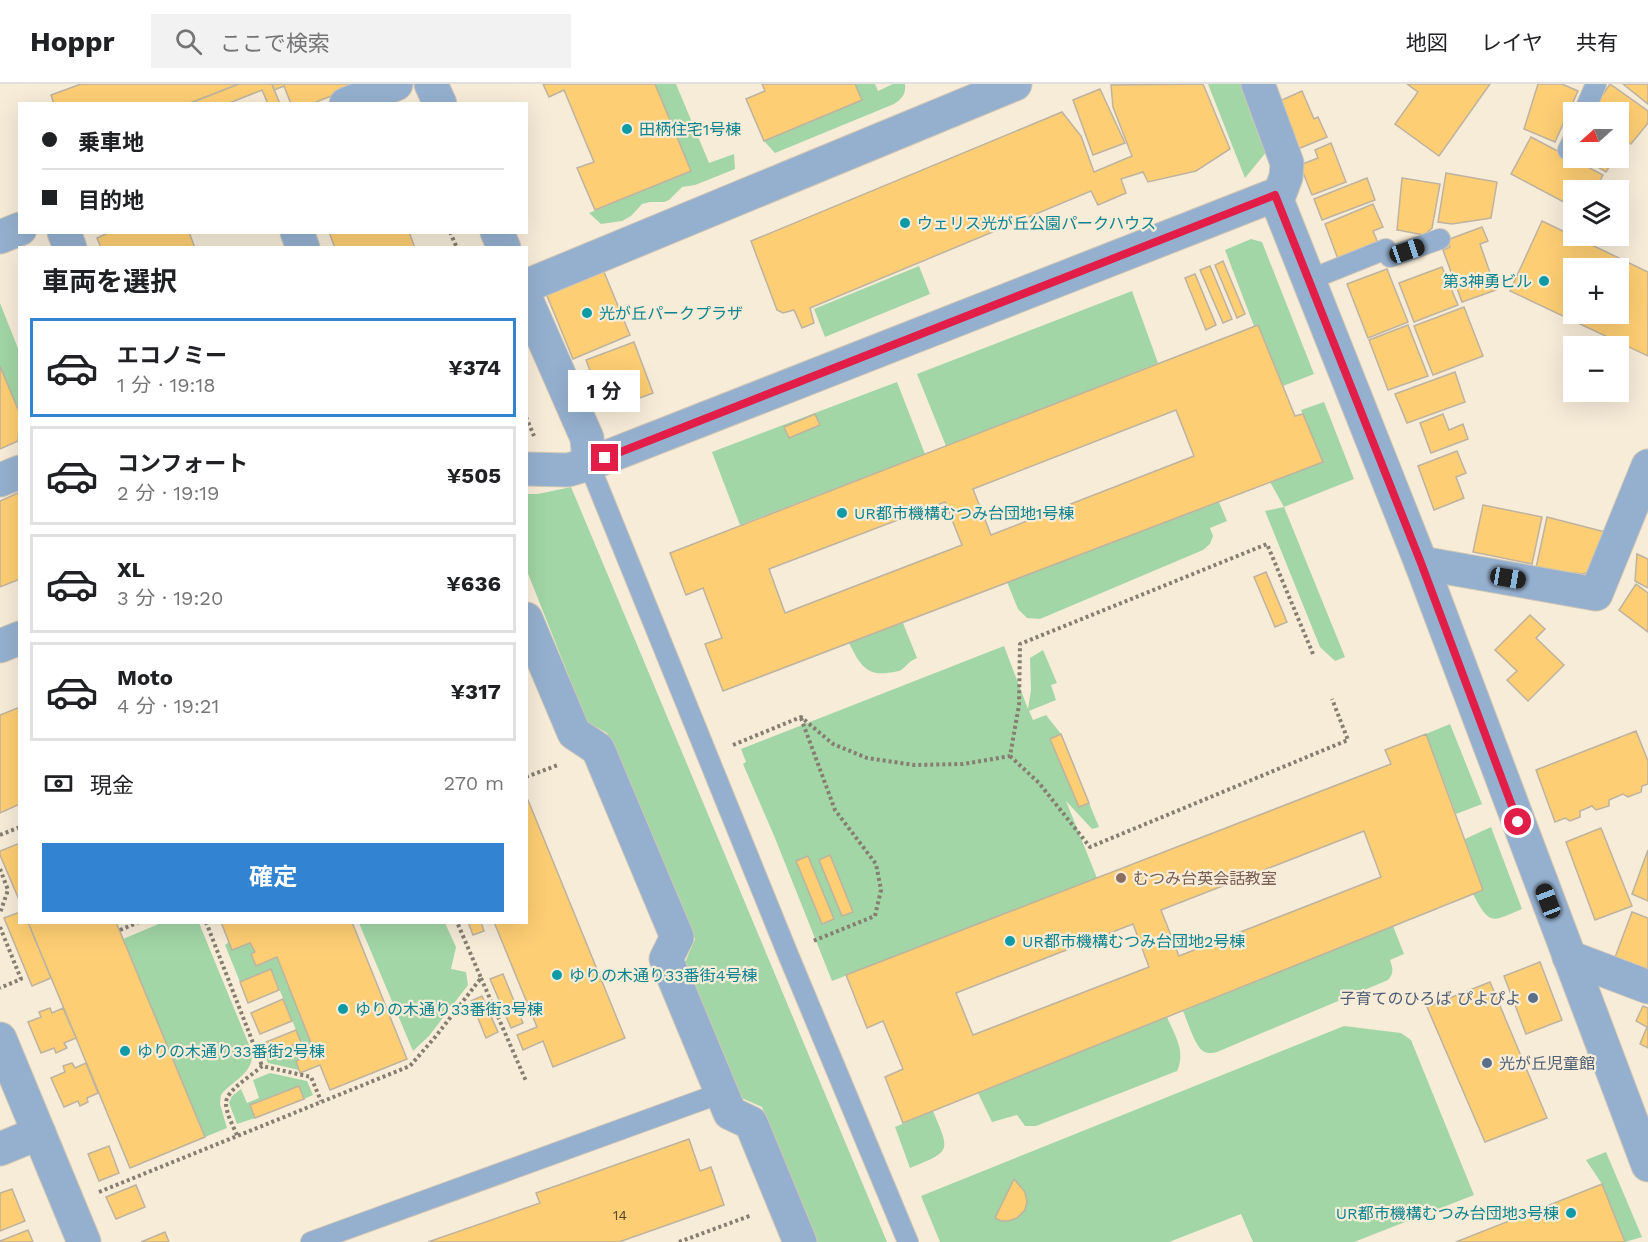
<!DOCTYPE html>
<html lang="ja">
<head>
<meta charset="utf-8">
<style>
	body { margin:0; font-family:"Work Sans","Noto Sans JP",sans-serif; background:#f2f2f2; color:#202124; height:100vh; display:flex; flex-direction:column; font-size:22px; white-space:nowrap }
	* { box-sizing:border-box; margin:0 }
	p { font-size:20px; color:#757577 }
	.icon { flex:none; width:33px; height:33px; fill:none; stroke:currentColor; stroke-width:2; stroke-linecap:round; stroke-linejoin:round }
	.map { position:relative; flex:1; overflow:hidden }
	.side { position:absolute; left:18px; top:162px; width:510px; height:678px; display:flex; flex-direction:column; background:#fff; border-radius:0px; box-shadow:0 6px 24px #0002 }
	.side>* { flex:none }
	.guide { position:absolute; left:18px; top:18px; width:510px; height:132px; border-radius:0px; box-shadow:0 6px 24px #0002; display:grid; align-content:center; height:132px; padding:0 24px; background:#fff }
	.needle { width:39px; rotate:249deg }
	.buttons { position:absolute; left:1563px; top:18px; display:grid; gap:12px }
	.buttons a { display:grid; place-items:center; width:66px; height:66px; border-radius:0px; background:#fff; box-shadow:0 6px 24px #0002; font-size:30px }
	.end { position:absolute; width:27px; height:27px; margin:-14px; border:8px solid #e11d48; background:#fff; box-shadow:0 0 0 3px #fff }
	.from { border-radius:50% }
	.bubble { position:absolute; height:42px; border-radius:0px; background:#fff; box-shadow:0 6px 24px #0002; font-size:20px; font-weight:700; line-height:42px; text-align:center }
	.car { position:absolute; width:18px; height:36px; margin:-18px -9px; border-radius:8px; box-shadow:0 0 4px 2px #0007; background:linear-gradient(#222 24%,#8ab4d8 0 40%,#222 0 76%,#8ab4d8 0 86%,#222 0) }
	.guide b { display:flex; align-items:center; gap:21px; height:57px; font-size:22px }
	.guide b+b { border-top:2px solid #e0e0e0 }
	.guide i { width:15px; height:15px; background:#202124 }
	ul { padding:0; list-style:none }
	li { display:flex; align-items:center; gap:18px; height:99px; margin:0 12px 9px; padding:0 12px; border:3px solid #e0e0e0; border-radius:0px }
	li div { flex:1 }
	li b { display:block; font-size:22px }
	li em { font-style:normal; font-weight:700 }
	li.current { border-color:#3283d2 }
	li>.icon { width:54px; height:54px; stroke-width:1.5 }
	h2 { padding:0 24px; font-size:27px; line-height:72px }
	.pay { display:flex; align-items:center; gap:15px; height:66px; padding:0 24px; font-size:22px }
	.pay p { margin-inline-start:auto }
	.primary-button { display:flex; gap:12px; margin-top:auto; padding:12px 24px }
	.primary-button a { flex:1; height:69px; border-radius:0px; background:#3283d2; color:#fff; font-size:24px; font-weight:700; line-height:69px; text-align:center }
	header { display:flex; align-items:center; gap:36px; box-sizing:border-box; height:84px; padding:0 30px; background:#fff; border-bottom:2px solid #e0e0e0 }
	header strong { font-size:28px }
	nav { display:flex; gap:33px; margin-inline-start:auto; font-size:21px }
	.search { width:420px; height:54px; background:#f2f2f2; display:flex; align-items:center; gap:15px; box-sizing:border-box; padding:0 21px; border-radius:0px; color:#757577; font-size:22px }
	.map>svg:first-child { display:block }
</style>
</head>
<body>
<header>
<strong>Hoppr</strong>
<div class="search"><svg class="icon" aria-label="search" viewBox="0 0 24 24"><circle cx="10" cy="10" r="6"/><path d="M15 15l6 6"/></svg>ここで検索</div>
<nav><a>地図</a><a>レイヤ</a><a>共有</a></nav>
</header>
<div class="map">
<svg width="1648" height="1158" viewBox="0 0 1648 1158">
	<rect width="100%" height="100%" fill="#f7ecd8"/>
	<g fill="#a2d6a6">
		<polygon points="655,0 676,0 709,79 734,70 735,85 695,101 682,103 669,116 664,118 650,118 642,120 631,132 622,137 601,140 589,129 691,87"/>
		<path d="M855 0H875L878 7 893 0H905C906 10 902 15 894 20L775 69 764 57Z"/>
		<polygon points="1208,0 1249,0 1272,61 1245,94"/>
		<polygon points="1251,155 1262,158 1314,290 1283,302 1258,241 1254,242 1225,166"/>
		<polygon points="919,182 930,210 825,253 814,225"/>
		<polygon points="1132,207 1158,279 946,362 917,290"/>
		<polygon points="0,219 19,267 19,330 0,282"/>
		<polygon points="897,298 925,370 740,441 712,368"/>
		<polygon points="1324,318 1354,395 1284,423 1345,573 1335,577 1320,563 1265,427 1284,423 1270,398 1323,378 1301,326"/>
		<polygon points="571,403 887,1158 816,1158 762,1023 737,1012 684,881 695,855 607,649 587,638 527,487 527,410 538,410"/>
		<polygon points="1219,418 1227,437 1210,444 1213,452 1210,460 1203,466 1040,535 1027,534 1018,525 1007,498"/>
		<path d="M903 539 917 574C909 577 908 581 901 586 898 588 891 588 887 589 864 592 858 576 849 559Z"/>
		<polygon points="1004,562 1028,625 1031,606 1030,574 1043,566 1057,599 1051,601 1056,616 1029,627 1033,636 1046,631 1061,650 1051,655 1079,722 1089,719 1099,743 1092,745 1066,717 1097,794 832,897 775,754 743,680 746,678 741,665"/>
		<polygon points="1450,640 1482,720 1456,730 1426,650"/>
		<path d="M1491 743 1522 825C1491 838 1490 842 1473 810L1483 806 1465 755Z"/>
		<path d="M161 839H199L252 968C254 990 233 996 221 1011L220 1020 227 1044 205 1053 123 855Z"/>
		<polygon points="359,839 445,839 456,863 451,885 466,888 468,901 429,952 413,967"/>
		<path d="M1393 842 1404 870 1390 876C1393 885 1394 889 1388 896L1217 968C1213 969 1207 970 1203 967 1195 962 1187 936 1183 927Z"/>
		<polygon points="229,858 232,866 250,859 255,868 251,870 256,882 277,873 315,969 296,977 299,986 268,979 260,961 264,959 269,971 301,958 271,885 240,898 225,861"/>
		<path d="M1167 933C1175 952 1186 967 1177 987L1036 1042H1025L1017 1031 992 1038 978 1009Z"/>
		<polygon points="1344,942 1401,949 1411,956 1474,1111 1354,1158 1253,1158 1241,1130 1169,1158 940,1158 921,1112"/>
		<polygon points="270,989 307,997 313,1011 304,1015 299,1002 255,1034 237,1040 229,1019 232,1012 241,1005 247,1019 259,1014 253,996"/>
		<path d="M933 1027C950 1068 952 1067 910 1084L895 1043Z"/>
		<polygon points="1606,1068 1642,1153 1625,1158 1602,1100 1586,1076"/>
	</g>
	<g fill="#fdce73" stroke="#bdb3a0" stroke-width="1.5" fill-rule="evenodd">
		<polygon points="81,0 239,0 188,20 54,20 51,11"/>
		<polygon points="239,0 272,0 280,20 268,20 262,6 227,20 188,20"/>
		<polygon points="272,0 362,0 311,20 291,20 284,2 274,6"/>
		<polygon points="543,0 655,0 691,87 595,126 577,84 594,78 564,6 549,13"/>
		<polygon points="762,0 855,0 862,16 764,57 746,15 765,7"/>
		<polygon points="1203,0 1230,65 1196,87 1148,98 1143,88 1121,95 1126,109 1098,121 1091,107 810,224 814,239 802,244 794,226 783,229 777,226 751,157 1062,28 1081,52 1094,88 1132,72 1113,23 1111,1"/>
		<polygon points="1407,0 1490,0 1439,72 1395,40 1418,8"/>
		<polygon points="1538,0 1562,0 1578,7 1555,58 1524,45"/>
		<polygon points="1610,0 1648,27 1648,39 1631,60 1618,50 1618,28 1591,28"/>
		<polygon points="1623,0 1648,0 1648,20"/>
		<polygon points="1100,5 1125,59 1093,71 1073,16"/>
		<polygon points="1302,7 1314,35 1318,33 1327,53 1293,67 1273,20"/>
		<polygon points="1531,53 1603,91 1595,106 1574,106 1573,123 1511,90"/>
		<polygon points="1331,59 1346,98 1312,111 1300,81 1318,74 1315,66"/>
		<polygon points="1583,74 1615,74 1606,88"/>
		<polygon points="1446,89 1497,98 1491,134 1452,140 1438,138"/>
		<polygon points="1367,94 1375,116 1322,136 1314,115"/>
		<polygon points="1402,94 1440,100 1432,144 1424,151 1397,146"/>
		<polygon points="1373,120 1383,143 1373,147 1378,159 1338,175 1325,140"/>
		<path d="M1542 137 1648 188V272L1510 207ZM1574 184H1618V230H1574Z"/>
		<polygon points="1482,143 1488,157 1480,160 1496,206 1462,218 1443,166 1450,163 1447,156"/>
		<polygon points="110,148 189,148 195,164 101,164 97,154"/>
		<polygon points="329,148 409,148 415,164 335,164"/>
		<polygon points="1223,177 1245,230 1237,234 1215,181"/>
		<polygon points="1210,182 1232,235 1223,239 1200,186"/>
		<polygon points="602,183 630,251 573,275 545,207"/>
		<polygon points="1442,183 1458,221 1414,238 1399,199"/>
		<polygon points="1387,185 1408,238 1368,254 1347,200"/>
		<polygon points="1195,190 1216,241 1206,246 1185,194"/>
		<polygon points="1464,223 1483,272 1433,291 1414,242"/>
		<path d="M1258 241 1295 332 1303 330 1323 378 723 607 705 560 722 554 703 504 686 511 670 469ZM1176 326 1194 372 991 451 973 405ZM945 418 962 461 785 529 769 485Z"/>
		<polygon points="1408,241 1428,292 1388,306 1369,256"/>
		<polygon points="634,258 653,309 605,327 586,276"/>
		<polygon points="0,282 20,330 18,357 0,365"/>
		<polygon points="1455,288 1465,318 1407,339 1395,310"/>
		<polygon points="815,330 820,341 789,354 784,343"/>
		<polygon points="1443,330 1449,346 1463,340 1468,355 1431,369 1420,339"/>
		<polygon points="1457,367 1466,389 1456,393 1464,414 1434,426 1418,382"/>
		<polygon points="20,408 20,495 0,503 0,417"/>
		<polygon points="1483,421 1542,433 1532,480 1473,468"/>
		<polygon points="1547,433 1609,449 1589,488 1583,490 1574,489 1573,493 1536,484"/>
		<polygon points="1637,470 1648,475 1648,504 1635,497"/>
		<polygon points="1266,488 1287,538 1275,543 1254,493"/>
		<polygon points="1636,500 1648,509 1648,548 1619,526"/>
		<polygon points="1530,531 1545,545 1536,554 1564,581 1528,617 1507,596 1517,587 1495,566"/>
		<polygon points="20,623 20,720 0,729 0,631"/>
		<polygon points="1636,647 1648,677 1648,700 1642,702 1641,708 1628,713 1623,710 1609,716 1609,722 1596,726 1592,722 1580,727 1580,733 1570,737 1565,734 1555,738 1536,686"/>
		<polygon points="1061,650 1089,719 1079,723 1050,655"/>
		<path d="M1426 650 1483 806 903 1039 885 993 903 985 883 937 867 944 846 891 1391 680 1385 666ZM1364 747 1381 793 1179 872 1161 826ZM1133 840 1149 883 973 951 956 909Z"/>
		<polygon points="526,716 528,716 625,954 553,983 543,957 523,966 517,951 537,943 494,838 526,838"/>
		<polygon points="1601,744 1632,822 1595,836 1566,758"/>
		<polygon points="20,759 20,818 0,771 0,767"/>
		<polygon points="1648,766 1648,817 1632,810"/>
		<polygon points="830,771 853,828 842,832 819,776"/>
		<polygon points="808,772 834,835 822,840 796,777"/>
		<polygon points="20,828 20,838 28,838 51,894 32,902 4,834"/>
		<polygon points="1632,828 1648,834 1648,891 1614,876"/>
		<polygon points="28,838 116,838 205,1053 130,1084"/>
		<polygon points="221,838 352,838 407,975 330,1006 320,981 300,989 296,977 315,969 277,873 256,882 251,870 255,868 250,859 232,866"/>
		<polygon points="468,838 481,838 484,847 473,851"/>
		<polygon points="1540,878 1562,936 1526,950 1504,892"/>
		<polygon points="271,885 279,906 248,919 240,898"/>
		<polygon points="503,890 523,939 511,944 490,895"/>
		<polygon points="1490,898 1547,1034 1485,1058 1427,923"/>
		<polygon points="482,912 498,948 486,954 471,917"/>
		<polygon points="283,915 292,937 260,950 251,929"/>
		<polygon points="1643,922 1648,924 1648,964 1640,960 1647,943 1636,937"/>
		<polygon points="50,924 52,929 63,924 76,954 64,959 67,964 56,969 54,964 41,969 28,938 41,933 39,928"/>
		<polygon points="296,946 301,958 269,971 264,959"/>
		<polygon points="72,979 75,984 86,979 98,1009 87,1014 88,1018 80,1022 78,1017 64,1023 51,994 65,988 63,982"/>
		<polygon points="299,1002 304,1015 255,1034 250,1021"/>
		<polygon points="689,1055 700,1087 711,1083 724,1121 619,1158 428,1158 540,1119 536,1109"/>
		<polygon points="109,1062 119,1089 99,1097 88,1070"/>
		<polygon points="1014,1095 1025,1108 1027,1118 1025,1126 1017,1134 1008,1137 1001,1137 995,1134"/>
		<polygon points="1602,1100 1625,1158 1456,1158"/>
		<polygon points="136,1101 145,1123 116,1135 106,1113"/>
		<polygon points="12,1105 25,1137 0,1147 0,1109"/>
		<polygon points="28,1146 33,1158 0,1158 0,1157"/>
		<polygon points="165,1148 169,1158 141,1158"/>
	</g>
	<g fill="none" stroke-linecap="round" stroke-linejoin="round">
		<defs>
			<g id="service">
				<polyline points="1584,28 1596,0"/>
				<polyline points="1568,66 1574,54"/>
				<polyline points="1309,196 1386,165 1390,173 1440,155"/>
				<polyline points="589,380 787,868 908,1158"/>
				<polyline points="311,1158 721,1009"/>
			</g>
			<g id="minor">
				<polyline points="431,0 440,20"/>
				<polyline points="346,20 396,0"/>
				<polyline points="1275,111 1421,479 1648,1081"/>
				<polyline points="64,148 70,164"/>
				<polyline points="297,148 303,164"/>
				<polyline points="497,148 504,164"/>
				<polyline points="0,153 20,145"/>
				<polyline points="526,202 1015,0"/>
				<polyline points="526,215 587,354 589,380 1280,109 1286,93 1287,79 1258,0"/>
				<polyline points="0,396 20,388"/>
				<polyline points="1421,479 1596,510 1648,382"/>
				<polyline points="526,535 574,649 598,665 677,853 666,875 730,1029 751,1039 800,1158"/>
				<polyline points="1569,873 1648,903"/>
				<polyline points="0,1065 39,1049"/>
			</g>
			<g id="tertiary">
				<polyline points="526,385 568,386 589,380"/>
				<polyline points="0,562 20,554"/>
				<polyline points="0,955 84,1158"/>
			</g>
		</defs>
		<use href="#service" stroke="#d0c6b5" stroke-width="22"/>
		<use href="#minor" stroke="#d0c6b5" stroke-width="35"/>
		<use href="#tertiary" stroke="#d0c6b5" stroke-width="35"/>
		<g stroke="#857e71" stroke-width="4" stroke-dasharray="3 3" stroke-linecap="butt">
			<polyline points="450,148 457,164"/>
			<polyline points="526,333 534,352"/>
			<polyline points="801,634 835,726 876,780 881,806 875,832 813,857"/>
			<polyline points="733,661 801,633 833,660 867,674 914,681 963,680 1010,672 1019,621 1020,560 1267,460 1313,570"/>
			<polyline points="1010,672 1039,699 1090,763 1348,656 1332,615"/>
			<polyline points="526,693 558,681"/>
			<polyline points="0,751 20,743"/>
			<polyline points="0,785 8,806 0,829"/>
			<polyline points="206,838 262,982"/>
			<polyline points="0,843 21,895 0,904"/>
			<polyline points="120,846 139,838"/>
			<polyline points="481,894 526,997"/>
			<path d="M237 1051C233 1042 226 1029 226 1019 226 1006 253 991 262 982L311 993 321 1017"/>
			<polyline points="99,1108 410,982 436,952 481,894 457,838"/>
			<polyline points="679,1158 752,1131"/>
		</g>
		<use href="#service" stroke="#95b0cf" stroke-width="20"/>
		<use href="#minor" stroke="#95b0cf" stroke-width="33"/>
		<use href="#tertiary" stroke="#95b0cf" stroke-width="33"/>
	</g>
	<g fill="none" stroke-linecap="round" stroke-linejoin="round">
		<polyline stroke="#e11d48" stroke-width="8" points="605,374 1275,111 1421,479 1518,738"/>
	</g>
	<g fill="#0f9aa8" stroke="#f7ecd8" stroke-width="2">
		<circle cx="627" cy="45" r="6"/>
		<circle cx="905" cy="139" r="6"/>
		<circle cx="1544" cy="197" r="6"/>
		<circle cx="587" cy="229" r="6"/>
		<circle cx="842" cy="429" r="6"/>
		<circle cx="1010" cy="857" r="6"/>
		<circle cx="557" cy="891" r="6"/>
		<circle cx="343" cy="925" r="6"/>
		<circle cx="125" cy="967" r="6"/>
		<circle cx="1571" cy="1129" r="6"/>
	</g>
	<circle fill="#8d6e63" stroke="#f7ecd8" stroke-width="2" cx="1121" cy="794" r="6"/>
	<g fill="#5c6f8a" stroke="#f7ecd8" stroke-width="2">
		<circle cx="1533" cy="914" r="6"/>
		<circle cx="1487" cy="979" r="6"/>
	</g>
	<g text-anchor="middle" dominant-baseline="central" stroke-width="4.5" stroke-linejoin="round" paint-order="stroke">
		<g font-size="14" fill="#56482c">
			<text x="620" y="1131">14</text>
		</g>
		<g font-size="16" fill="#0d838f" stroke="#f7ecd8" text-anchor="start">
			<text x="639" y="45">田柄住宅1号棟</text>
			<text x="917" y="139">ウェリス光が丘公園パークハウス</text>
			<text x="1532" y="197" text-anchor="end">第3神勇ビル</text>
			<text x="599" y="229">光が丘パークプラザ</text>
			<text x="854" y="429">UR都市機構むつみ台団地1号棟</text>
			<text x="1022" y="857">UR都市機構むつみ台団地2号棟</text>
			<text x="569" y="891">ゆりの木通り33番街4号棟</text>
			<text x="355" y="925">ゆりの木通り33番街3号棟</text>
			<text x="137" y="967">ゆりの木通り33番街2号棟</text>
			<text x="1559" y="1129" text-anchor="end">UR都市機構むつみ台団地3号棟</text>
		</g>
		<g font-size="16" fill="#785e54" stroke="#f7ecd8" text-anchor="start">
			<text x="1133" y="794">むつみ台英会話教室</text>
		</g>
		<g font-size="16" fill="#4e5e75" stroke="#f7ecd8" text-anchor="end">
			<text x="1521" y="914">子育てのひろば ぴよぴよ</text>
			<text x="1499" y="979" text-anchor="start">光が丘児童館</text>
		</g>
	</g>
</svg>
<div class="buttons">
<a><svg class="needle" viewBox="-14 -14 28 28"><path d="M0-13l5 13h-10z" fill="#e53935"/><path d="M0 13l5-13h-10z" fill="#757577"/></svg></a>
<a><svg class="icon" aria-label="layers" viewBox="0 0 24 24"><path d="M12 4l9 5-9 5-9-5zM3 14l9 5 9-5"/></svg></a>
<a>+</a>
<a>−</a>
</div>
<i class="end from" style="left:1518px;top:738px"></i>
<i class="end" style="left:605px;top:374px"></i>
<div class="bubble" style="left:568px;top:286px;width:72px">1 分</div>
<i class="car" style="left:1407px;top:167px;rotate:71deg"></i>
<i class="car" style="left:1508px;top:494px;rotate:100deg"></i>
<i class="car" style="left:1548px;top:817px;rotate:339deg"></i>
<div class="guide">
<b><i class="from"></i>乗車地</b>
<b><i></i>目的地</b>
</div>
<section class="side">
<h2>車両を選択</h2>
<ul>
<li class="current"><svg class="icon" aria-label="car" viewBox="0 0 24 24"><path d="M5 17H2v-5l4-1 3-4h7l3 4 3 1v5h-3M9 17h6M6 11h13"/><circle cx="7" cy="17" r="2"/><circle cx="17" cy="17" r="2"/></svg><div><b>エコノミー</b><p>1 分 · 19:18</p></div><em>¥374</em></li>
<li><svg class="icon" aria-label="car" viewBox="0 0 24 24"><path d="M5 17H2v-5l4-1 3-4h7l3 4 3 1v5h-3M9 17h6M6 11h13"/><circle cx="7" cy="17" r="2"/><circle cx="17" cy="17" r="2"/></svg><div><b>コンフォート</b><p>2 分 · 19:19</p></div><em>¥505</em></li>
<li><svg class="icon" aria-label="car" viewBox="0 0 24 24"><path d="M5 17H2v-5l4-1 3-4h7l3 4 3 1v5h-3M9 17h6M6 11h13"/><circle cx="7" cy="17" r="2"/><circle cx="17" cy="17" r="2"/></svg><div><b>XL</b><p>3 分 · 19:20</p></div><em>¥636</em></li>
<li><svg class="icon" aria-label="car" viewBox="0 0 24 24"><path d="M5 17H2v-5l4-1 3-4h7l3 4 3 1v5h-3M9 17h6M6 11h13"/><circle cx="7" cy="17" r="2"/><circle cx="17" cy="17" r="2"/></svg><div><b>Moto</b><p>4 分 · 19:21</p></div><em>¥317</em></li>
</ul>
<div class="pay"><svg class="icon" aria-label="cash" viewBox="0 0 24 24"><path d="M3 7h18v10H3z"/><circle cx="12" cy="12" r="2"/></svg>現金<p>270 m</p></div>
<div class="primary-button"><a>確定</a></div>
</section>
</div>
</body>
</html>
